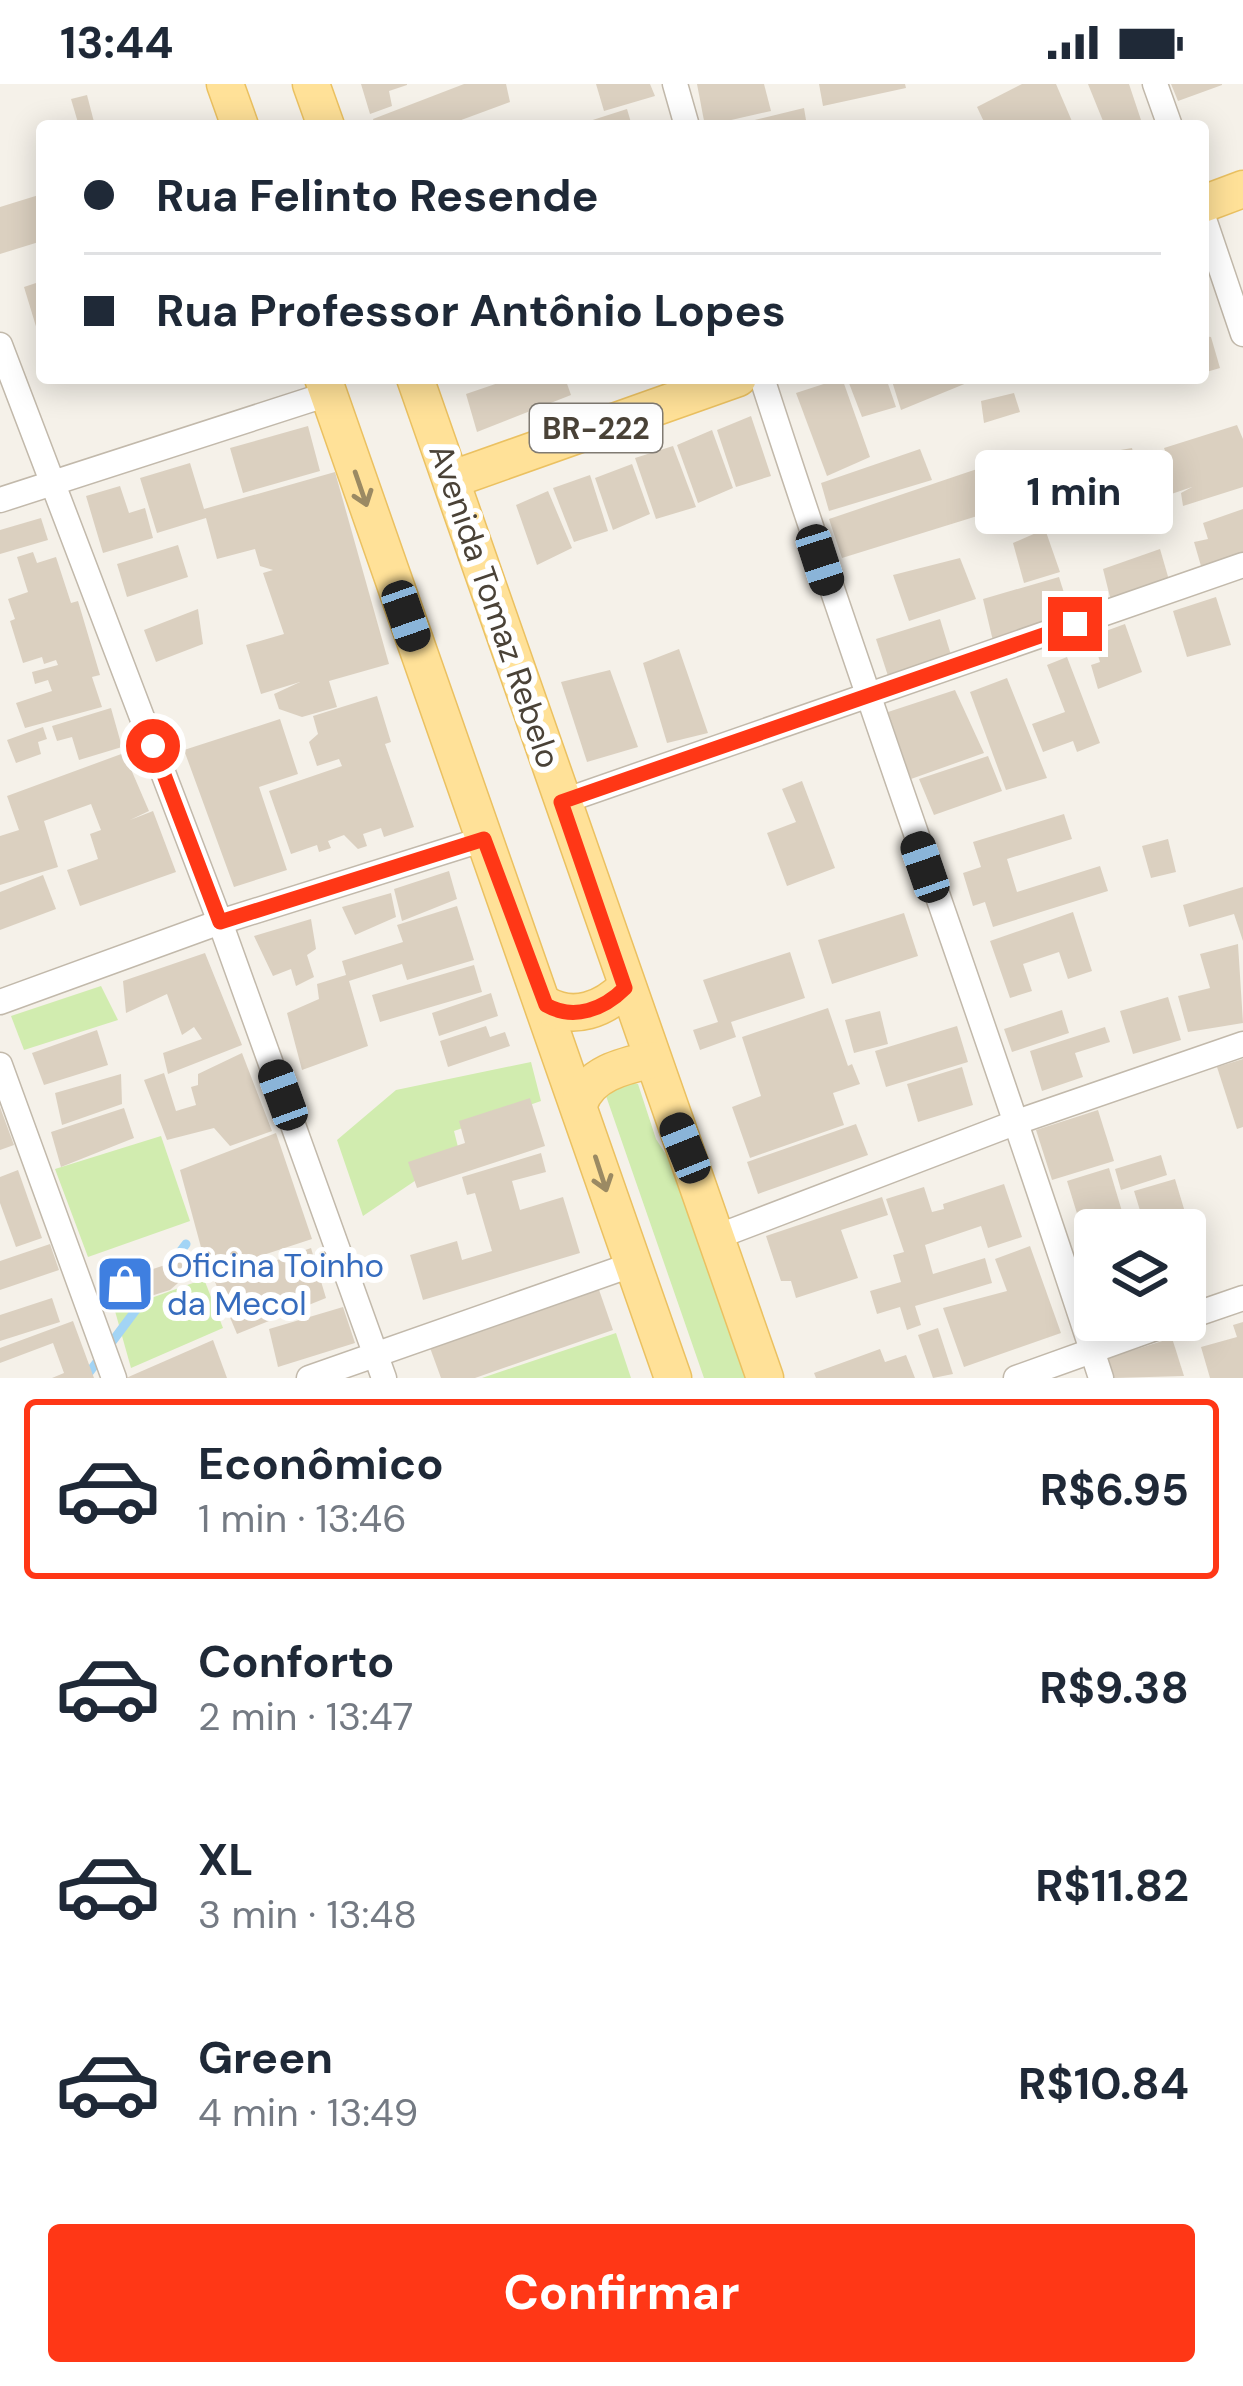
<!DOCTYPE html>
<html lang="pt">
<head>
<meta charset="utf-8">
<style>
	body { margin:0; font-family:"DM Sans",sans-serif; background:#f2f2f3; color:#1f2937; height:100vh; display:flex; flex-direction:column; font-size:45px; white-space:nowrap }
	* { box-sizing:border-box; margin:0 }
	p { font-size:39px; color:#747a83 }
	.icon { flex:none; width:66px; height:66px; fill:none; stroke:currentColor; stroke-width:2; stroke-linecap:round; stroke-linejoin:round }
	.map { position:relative; height:1294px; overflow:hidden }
	.panel { display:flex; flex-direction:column; background:#fff; flex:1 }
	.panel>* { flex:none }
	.hud { position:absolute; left:36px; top:36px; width:1173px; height:264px; border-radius:12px; box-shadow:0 6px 30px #0003; display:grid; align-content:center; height:264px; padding:0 48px; background:#fff }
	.controls { position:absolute; left:1074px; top:1125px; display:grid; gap:24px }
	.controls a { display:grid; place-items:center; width:132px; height:132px; border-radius:12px; background:#fff; box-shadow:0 6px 30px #0003; font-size:60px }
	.end { position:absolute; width:54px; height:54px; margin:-27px; border:15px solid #ff3716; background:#fff; box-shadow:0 0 0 6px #fff }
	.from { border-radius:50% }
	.bubble { position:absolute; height:84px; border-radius:12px; background:#fff; box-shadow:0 6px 30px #0003; font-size:39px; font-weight:700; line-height:84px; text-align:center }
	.car { position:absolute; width:36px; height:72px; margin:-36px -18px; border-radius:15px; box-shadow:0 0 9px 3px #0007; background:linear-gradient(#222 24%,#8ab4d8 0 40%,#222 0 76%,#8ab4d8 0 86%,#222 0) }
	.hud b { display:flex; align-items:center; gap:42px; height:114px; font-size:45px }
	.hud b+b { border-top:3px solid #e0e1e3 }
	.hud i { width:30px; height:30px; background:#1f2937 }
	ul { padding:21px 0 0; list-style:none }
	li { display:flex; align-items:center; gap:36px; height:180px; margin:0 24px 18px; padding:0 24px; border:6px solid transparent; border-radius:12px }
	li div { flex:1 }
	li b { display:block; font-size:45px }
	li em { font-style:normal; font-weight:700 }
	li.active { border-color:#ff3716 }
	li>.icon { width:108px; height:108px; stroke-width:1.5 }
	.action { display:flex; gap:24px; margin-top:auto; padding:24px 48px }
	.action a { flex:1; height:138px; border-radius:12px; background:#ff3716; color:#fff; font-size:48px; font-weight:700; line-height:138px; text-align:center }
	.status { display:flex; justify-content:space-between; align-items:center; height:84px; padding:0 60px; background:#fff; direction:ltr }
	.status svg { height:33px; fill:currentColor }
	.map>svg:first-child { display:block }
</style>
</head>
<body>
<div class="status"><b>13:44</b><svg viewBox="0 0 49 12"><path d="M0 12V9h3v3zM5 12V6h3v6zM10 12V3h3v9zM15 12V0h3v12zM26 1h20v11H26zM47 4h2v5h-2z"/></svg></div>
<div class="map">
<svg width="1243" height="1294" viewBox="0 0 1243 1294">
	<rect width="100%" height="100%" fill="#f5f1e9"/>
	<g fill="#d1ecaf">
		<polygon points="101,902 118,936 24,966 11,932"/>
		<polygon points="531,978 541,1017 454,1047 459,1067 363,1132 337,1056 396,1006"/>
		<polygon points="619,995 638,1000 656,1055 678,1089 750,1294 704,1294 605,1009"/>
		<polygon points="161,1052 190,1137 88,1173 55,1085"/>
		<polygon points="204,1195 223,1244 131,1284 115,1227"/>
		<polygon points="616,1249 631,1294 482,1294"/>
	</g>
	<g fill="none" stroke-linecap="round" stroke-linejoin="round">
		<g stroke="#a2d4f5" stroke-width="9">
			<polyline points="168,1184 186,1160"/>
			<polyline points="85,1294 150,1207"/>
		</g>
	</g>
	<g fill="#dbd0c0">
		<polygon points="361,0 407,0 407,1 389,7 392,22 370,30"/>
		<polygon points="464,0 506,0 510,18 445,42 375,42 373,35"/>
		<polygon points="596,0 650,0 655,12 604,27"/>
		<polygon points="697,0 764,0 771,27 705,42"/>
		<polygon points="819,0 905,0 906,4 823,22"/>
		<polygon points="1022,0 1056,0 1074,42 986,42 977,23"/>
		<polygon points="1088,0 1129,0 1143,42 1105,42"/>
		<polygon points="1171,0 1222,0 1222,1 1178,17"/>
		<polygon points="87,11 94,38 79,42 71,15"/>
		<polygon points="804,24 807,42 738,42 738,40"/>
		<polygon points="627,25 632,42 577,42 577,41"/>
		<polygon points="42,110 42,157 0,170 0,123"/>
		<polygon points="42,197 42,248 38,249 24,203"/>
		<polygon points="1203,252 1211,253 1220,284 1203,289"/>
		<polygon points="513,294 565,294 571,311 477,348 466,310"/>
		<polygon points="842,294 870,373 827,392 796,309"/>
		<polygon points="847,294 886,294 896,323 862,333"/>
		<polygon points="891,294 979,294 901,326"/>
		<polygon points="1014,309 1020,328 984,339 981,317"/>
		<polygon points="751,332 771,392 736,403 717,346"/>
		<polygon points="1237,341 1243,355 1243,403 1183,422 1181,409 1192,403 1124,426 1109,368 1132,364 1139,397 1173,388 1164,364"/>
		<polygon points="308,342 320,387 243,409 230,364"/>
		<polygon points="712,346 733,404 698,419 677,361"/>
		<polygon points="673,362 696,423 656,435 635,374"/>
		<polygon points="920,365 932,396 829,427 821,399"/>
		<polygon points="190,379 204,425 335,388 389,580 329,597 337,623 302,633 279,625 274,610 300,598 261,610 246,561 284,550 263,489 273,486 260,482 255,465 217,475 206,434 157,449 140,394"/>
		<polygon points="632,380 650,430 613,446 595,394"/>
		<polygon points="977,385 987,429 842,474 829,435"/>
		<polygon points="590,391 608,447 574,458 553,404"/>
		<polygon points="120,402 129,429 145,424 153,454 103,469 86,412"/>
		<polygon points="548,407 572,464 537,481 516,421"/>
		<polygon points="1243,425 1243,469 1201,482 1194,458 1208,455 1203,439"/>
		<polygon points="41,434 48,456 0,470 0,446"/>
		<polygon points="1045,445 1060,488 1024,499 1013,459"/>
		<polygon points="178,461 188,493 127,513 117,480"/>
		<polygon points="1160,465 1169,496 1111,517 1103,485"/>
		<polygon points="33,468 37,479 56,473 71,519 78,517 100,591 92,593 102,623 25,644 16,619 52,607 48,596 35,600 32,588 58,581 56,576 44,580 42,573 23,579 10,537 15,535 8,515 28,508 17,473"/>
		<polygon points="960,474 976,515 909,537 893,491"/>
		<polygon points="1059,493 1071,531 993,557 983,515"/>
		<polygon points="1216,513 1231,561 1187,573 1173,527"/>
		<polygon points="198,525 203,560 156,578 144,546"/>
		<polygon points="940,535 951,571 889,595 876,555"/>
		<polygon points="1125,540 1142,588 1098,605 1091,581 1100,578 1092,552"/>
		<polygon points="679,565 708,649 667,659 643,579"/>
		<polygon points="1067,573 1100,659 1077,668 1073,657 1043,668 1032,640 1065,628 1047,581"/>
		<polygon points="610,586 638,663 587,678 561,598"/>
		<polygon points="1007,594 1047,694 1006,706 970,608"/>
		<polygon points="955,606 984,669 911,695 888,628"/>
		<polygon points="377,612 391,658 385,660 414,743 384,753 381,744 363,750 367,762 358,765 344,751 328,757 331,764 319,768 317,761 291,770 269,707 342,682 339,675 317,682 309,658 318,650 313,632"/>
		<polygon points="111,624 122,663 79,676 72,653 57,657 52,642"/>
		<polygon points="280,635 298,690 259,703 287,786 234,803 184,666"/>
		<polygon points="43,643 47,655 38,658 41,670 16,679 7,656"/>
		<polygon points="124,669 149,727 130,736 153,727 176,788 80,822 67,786 98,775 90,750 101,746 91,720 44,737 58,783 0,801 0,752 19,746 7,712"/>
		<polygon points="988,672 1002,707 934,731 919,695"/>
		<polygon points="802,697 835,784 787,802 767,749 796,738 782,705"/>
		<polygon points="1064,730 1072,755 1007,775 1017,808 1100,782 1108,807 993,843 985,818 973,822 963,789 981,783 973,758"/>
		<polygon points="1168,755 1176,788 1151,794 1142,762"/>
		<polygon points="449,787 457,815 402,837 394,805"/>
		<polygon points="43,791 56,825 0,846 0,808"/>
		<polygon points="1243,803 1243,857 1234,830 1189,843 1183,821"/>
		<polygon points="391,809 396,833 355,851 342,823"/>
		<polygon points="457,822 474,876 407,896 402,880 349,897 368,962 302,986 287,929 319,915 317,900 346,891 342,877 403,858 397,841"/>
		<polygon points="1073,828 1092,887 1068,895 1059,868 1023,880 1032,907 1010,914 990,857"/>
		<polygon points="904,829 918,872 832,900 818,856"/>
		<polygon points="311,835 316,865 307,871 314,893 296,902 291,885 273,892 254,852"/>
		<polygon points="1238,860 1243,939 1188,948 1178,912 1210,904 1200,870"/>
		<polygon points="790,868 805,914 731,938 736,953 700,966 693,946 718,938 703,896"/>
		<polygon points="205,869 242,961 168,990 163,969 202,955 194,943 182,951 167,910 126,929 123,897"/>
		<polygon points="474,881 482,908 380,938 372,911"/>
		<polygon points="491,909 498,932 439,952 432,929"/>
		<polygon points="1168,913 1181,956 1133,970 1120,927"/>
		<polygon points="828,924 848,982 852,980 860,1000 833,1009 844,1041 750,1074 732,1023 761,1012 742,953"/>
		<polygon points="1062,926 1069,949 1012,968 1004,945"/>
		<polygon points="880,927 888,960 854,969 845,936"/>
		<polygon points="486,942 490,953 505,948 510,962 448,983 440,957"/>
		<polygon points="957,942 968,978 886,1003 875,967"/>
		<polygon points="1105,943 1110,958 1075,969 1083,993 1042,1007 1030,967"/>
		<polygon points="97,946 108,981 44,1001 32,969"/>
		<polygon points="242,969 272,1047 230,1062 214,1044 167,1056 144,996 164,989 176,1027 196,1021 191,1003 198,1001 198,990"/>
		<polygon points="1243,975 1243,1043 1237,1045 1217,983"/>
		<polygon points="962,983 973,1021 918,1038 907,1000"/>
		<polygon points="121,990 122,1020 62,1041 55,1009"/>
		<polygon points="530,1014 545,1062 417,1104 408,1078 465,1059 459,1037"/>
		<polygon points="0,1023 14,1061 0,1066"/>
		<polygon points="124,1024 134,1054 61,1083 51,1048"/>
		<polygon points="1098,1026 1114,1077 1052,1096 1036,1046"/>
		<polygon points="856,1040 868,1071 758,1110 747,1078"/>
		<polygon points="276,1049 312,1155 208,1189 180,1086"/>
		<polygon points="541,1069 546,1088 512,1097 520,1126 563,1113 580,1169 423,1216 410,1171 457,1157 462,1176 492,1167 475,1109 467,1111 462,1093"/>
		<polygon points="1161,1071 1167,1091 1121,1106 1115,1085"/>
		<polygon points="1109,1084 1121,1124 1128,1146 1093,1146 1089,1134 1079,1136 1067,1097"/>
		<polygon points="18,1086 42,1154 16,1163 0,1119 0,1093"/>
		<polygon points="1175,1095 1197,1168 1185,1172 1185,1146 1146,1146 1134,1107"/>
		<polygon points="1004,1100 1022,1153 988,1164 981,1142 925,1161 933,1190 985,1174 992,1199 915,1222 921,1241 907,1246 900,1223 877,1230 870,1207 901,1198 893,1171 904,1168 886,1115 924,1103 932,1128 944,1125 943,1120"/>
		<polygon points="882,1113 888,1131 841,1146 858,1194 796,1214 791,1197 781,1197 766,1152"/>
		<polygon points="50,1160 59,1186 0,1206 0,1177"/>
		<polygon points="1030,1162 1061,1249 964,1283 943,1224 1007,1207 995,1175"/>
		<polygon points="311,1164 326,1214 237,1250 215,1198"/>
		<polygon points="186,1174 186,1192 170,1206 119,1222 111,1199"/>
		<polygon points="598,1203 613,1246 475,1294 441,1294 429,1261"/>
		<polygon points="52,1214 60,1238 0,1257 0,1231"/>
		<polygon points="343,1223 355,1259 278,1283 269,1245"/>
		<polygon points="73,1237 94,1294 52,1294 64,1289 53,1259 0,1279 0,1264"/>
		<polygon points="1243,1238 1243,1294 1210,1294 1201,1263 1237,1253 1233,1241"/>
		<polygon points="938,1244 953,1290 933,1294 918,1251"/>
		<polygon points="1172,1254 1184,1292 1114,1294 1108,1274"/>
		<polygon points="213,1256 227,1294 126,1294"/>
		<polygon points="880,1265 885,1278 906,1271 915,1294 816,1294 814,1289"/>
	</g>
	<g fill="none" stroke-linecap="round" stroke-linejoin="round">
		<defs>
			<g id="minor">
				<polyline points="675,0 687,42"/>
				<polyline points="1155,0 1170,42"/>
				<polyline points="1203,132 1243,250"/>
				<polyline points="0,261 220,838 384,1294"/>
				<path d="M762 294C870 629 993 959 1101 1294"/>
				<polyline points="0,416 328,310"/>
				<polyline points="561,718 1243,481"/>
				<polyline points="0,918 220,838 484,755"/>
				<polyline points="0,981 114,1294"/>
				<polyline points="719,1152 1017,1038 1243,960"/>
				<polyline points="1185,1234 1243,1214"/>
				<polyline points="309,1294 631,1181"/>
				<polyline points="1016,1294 1178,1236"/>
			</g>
			<g id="primary">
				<polyline points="225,0 240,42"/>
				<polyline points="311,0 326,42"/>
				<polyline points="1203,120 1243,105"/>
				<polyline points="323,294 673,1294"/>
				<polyline points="415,294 765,1294"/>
				<polyline points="453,395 738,294"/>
				<path d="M546 921C574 937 604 925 625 904"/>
				<path d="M579 1020C589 990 622 982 651 976"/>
			</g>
		</defs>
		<use href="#minor" stroke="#c2b9ab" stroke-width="27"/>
		<use href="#primary" stroke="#ebc161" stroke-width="39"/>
		<use href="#minor" stroke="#fff" stroke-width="24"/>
		<use href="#primary" stroke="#ffe198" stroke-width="36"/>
	</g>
	<defs><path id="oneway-shaft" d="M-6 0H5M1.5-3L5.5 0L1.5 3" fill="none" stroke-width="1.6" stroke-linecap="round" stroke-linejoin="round" transform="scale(3)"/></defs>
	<g stroke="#9b8a63">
		<use href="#oneway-shaft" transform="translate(361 405) rotate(71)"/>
		<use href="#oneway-shaft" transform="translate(601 1090) rotate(72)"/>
	</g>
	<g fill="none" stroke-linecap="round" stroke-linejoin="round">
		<path stroke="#ff3716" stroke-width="15" d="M153 662 220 838 484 755 546 921C574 937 604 925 625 904L561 718 1075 540"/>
	</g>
	<defs>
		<symbol id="shop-square" viewBox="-11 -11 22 22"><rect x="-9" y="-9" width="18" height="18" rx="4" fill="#3f7fe0" stroke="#fff"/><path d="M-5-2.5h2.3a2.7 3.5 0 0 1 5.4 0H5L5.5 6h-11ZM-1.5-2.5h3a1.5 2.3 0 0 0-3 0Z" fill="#fff"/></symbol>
	</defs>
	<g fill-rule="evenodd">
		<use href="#shop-square" x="92" y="1167" width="66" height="66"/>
	</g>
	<g text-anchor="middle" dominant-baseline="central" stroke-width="12" stroke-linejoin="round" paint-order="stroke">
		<rect fill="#fff" stroke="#807b73" stroke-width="3" x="530" y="320" width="132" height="48" rx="9"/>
		<g font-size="30" font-weight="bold" fill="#4a4237">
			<text x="596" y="344">BR-222</text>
		</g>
		<g font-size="33" fill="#4a4237" stroke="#fff">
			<text transform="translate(495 522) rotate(71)">Avenida Tomaz Rebelo</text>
		</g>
		<g font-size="33" fill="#366cbe" stroke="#fff" text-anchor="start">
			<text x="167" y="1181">Oficina Toinho<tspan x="167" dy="38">da Mecol</tspan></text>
		</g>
	</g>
</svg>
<div class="controls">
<a><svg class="icon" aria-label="layers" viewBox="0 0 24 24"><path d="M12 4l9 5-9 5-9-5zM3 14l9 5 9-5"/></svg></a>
</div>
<i class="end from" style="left:153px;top:662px"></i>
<i class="end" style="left:1075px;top:540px"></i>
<div class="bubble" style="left:975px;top:366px;width:198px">1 min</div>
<i class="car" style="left:820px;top:476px;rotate:162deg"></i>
<i class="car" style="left:406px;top:532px;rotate:161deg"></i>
<i class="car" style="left:925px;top:783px;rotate:341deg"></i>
<i class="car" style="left:283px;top:1011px;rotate:340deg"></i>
<i class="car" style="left:685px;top:1064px;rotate:338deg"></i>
<div class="hud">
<b><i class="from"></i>Rua Felinto Resende</b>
<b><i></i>Rua Professor Antônio Lopes</b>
</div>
</div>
<section class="panel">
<ul>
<li class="active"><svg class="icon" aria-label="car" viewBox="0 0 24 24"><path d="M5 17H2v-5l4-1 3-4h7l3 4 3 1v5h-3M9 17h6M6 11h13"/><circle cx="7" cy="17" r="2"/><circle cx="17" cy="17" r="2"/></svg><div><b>Econômico</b><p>1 min · 13:46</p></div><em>R$6.95</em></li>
<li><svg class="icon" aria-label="car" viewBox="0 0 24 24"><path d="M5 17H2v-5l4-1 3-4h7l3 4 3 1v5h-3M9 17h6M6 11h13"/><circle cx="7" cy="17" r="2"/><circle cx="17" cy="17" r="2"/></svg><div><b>Conforto</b><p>2 min · 13:47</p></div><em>R$9.38</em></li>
<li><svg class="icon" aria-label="car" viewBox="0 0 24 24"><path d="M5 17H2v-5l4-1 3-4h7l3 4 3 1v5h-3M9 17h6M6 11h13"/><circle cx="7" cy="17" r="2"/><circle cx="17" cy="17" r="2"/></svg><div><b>XL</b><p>3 min · 13:48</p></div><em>R$11.82</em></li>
<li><svg class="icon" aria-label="car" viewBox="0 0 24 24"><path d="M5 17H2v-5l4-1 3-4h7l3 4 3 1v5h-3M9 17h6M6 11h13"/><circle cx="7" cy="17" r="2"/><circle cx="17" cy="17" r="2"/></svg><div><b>Green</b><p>4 min · 13:49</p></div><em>R$10.84</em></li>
</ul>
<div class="action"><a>Confirmar</a></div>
</section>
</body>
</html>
